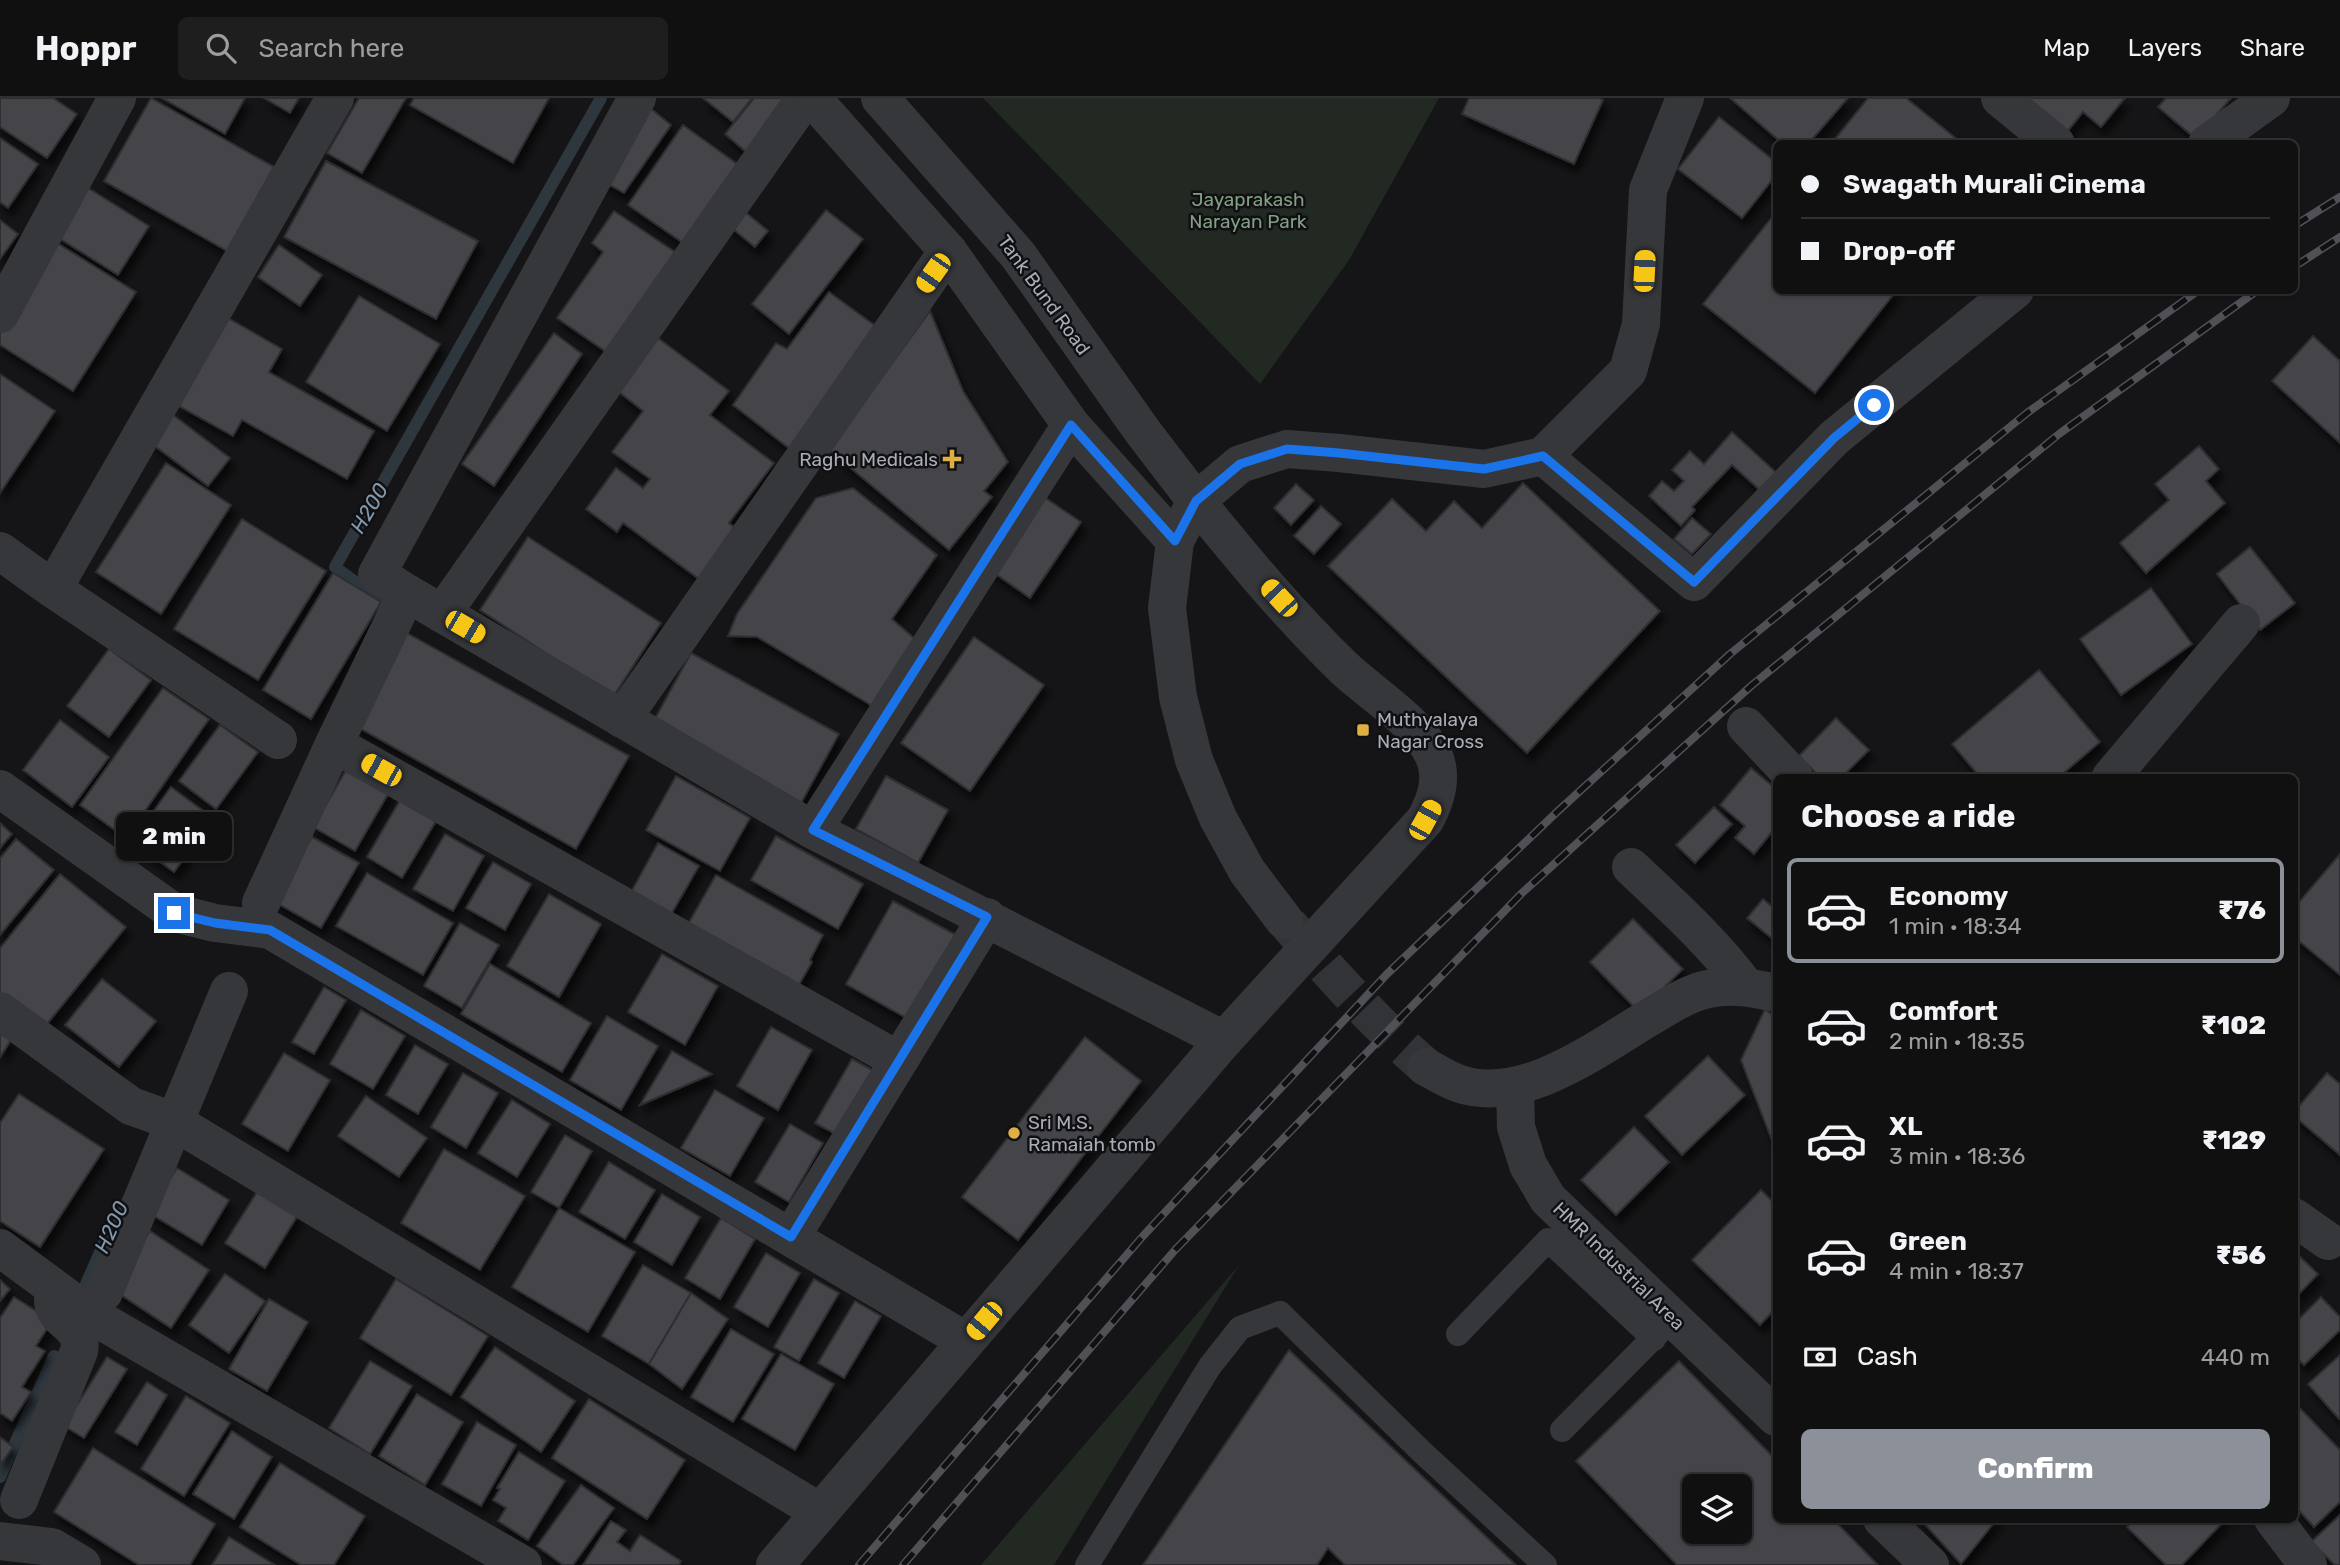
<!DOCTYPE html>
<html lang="en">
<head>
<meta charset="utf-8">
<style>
	body { margin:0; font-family:Rubik,sans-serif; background:#1e1e1f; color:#f1f3f6; height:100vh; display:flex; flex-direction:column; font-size:26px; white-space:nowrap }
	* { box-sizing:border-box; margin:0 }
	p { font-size:23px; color:#9c9d9f }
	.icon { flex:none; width:38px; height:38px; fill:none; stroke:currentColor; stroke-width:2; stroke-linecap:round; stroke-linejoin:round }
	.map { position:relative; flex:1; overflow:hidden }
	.side { position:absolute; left:1773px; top:676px; width:525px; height:749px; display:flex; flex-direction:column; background:#101011; border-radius:10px; box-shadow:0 2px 5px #0004,0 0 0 2px #303031 }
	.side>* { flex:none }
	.top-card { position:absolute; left:1773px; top:42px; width:525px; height:154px; border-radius:10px; box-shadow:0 2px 5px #0004,0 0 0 2px #303031; display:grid; align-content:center; height:154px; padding:0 28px; background:#101011 }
	.tools { position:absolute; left:1682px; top:1376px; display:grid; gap:14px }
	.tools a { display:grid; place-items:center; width:70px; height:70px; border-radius:10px; background:#101011; box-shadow:0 2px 5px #0004,0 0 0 2px #303031; font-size:35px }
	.end { position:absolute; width:32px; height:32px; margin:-16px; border:9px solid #1a73e8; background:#fff; box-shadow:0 0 0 4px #fff }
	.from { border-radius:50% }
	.bubble { position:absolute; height:49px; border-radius:10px; background:#101011; box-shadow:0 2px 5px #0004,0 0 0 2px #303031; font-size:23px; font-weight:800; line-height:49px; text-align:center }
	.car { position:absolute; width:21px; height:42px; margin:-21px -10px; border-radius:9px; box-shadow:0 0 5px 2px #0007; background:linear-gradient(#f5c518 24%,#345 0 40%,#f5c518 0 76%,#345 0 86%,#f5c518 0) }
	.top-card b { display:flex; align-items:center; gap:24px; height:66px; font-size:26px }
	.top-card b+b { border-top:2px solid #303031 }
	.top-card i { width:18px; height:18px; background:#f1f3f6 }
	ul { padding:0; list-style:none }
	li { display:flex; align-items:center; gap:21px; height:105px; margin:0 14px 10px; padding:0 14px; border:4px solid transparent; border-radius:10px }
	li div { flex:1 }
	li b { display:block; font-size:26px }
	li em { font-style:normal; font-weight:800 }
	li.active { border-color:#8c9099 }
	li>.icon { width:63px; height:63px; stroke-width:1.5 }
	h2 { padding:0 28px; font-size:32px; line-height:84px }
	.pay { display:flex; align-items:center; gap:18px; height:77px; padding:0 28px; font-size:26px }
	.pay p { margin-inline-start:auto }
	.primary-button { display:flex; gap:14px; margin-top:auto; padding:14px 28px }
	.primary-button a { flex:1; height:80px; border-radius:10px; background:#8c9099; color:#fff; font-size:28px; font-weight:800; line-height:80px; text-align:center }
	header { display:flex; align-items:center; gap:42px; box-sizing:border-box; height:98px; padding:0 35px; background:#101011; border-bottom:2px solid #303031 }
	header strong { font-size:33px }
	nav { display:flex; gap:38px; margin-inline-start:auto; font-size:24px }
	.search { width:490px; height:63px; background:#1e1e1f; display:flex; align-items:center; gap:18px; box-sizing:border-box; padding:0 24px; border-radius:10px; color:#9c9d9f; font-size:26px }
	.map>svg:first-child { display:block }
</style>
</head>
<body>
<header>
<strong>Hoppr</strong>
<div class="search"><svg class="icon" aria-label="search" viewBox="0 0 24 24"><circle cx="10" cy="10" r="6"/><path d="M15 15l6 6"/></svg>Search here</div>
<nav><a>Map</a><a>Layers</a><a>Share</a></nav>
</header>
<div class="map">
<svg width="2340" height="1467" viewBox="0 0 2340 1467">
	<defs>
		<filter id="shadow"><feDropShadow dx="4.5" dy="8" stdDeviation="3.5" flood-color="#0009"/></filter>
	</defs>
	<rect width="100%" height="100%" fill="#151517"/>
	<g fill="#222923">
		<polygon points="983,0 1439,0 1349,162 1260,286"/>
		<polygon points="1239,1167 1054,1467 981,1467"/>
	</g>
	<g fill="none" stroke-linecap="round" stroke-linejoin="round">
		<g stroke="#2f373e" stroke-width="12">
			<polyline points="382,515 386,506 335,469 601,0"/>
			<polyline points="83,1193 104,1145"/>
			<polyline points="0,1379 54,1258"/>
		</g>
	</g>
	<g fill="#444549" stroke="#2f2f32" stroke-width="2" fill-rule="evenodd" filter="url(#shadow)">
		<polygon points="0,0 53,0 77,16 47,60 0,29"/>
		<polygon points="151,0 274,69 227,153 104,83"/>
		<polygon points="162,0 245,0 225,36"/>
		<polygon points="264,0 299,0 290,15"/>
		<polygon points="359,0 406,0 362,75 327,55"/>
		<polygon points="414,0 549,0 513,65 410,7"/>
		<polygon points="703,0 752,0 733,24"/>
		<polygon points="754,0 799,0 751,58 725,36"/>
		<polygon points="1469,0 1599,0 1603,2 1574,66 1462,16"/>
		<polygon points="1730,0 1848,0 1808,46 1783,46"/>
		<polygon points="1868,0 1906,0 1963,46 1831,46"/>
		<polygon points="2023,0 2125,0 2101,29 2083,14 2066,35"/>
		<polygon points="2166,0 2231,0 2196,41 2158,9"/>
		<polygon points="644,5 671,27 624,95 601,82"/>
		<polygon points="1719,19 1776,64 1776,77 1742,120 1678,71"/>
		<polygon points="683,27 747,73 692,151 628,107"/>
		<polygon points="0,40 38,66 8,110 0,104"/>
		<polygon points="326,63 478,143 436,221 284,139"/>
		<polygon points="88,90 149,128 118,177 57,139"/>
		<polygon points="738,108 768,133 755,149 724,124"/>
		<polygon points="826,112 863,141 789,236 752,206"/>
		<polygon points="614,113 684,160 615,260 557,220 603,154 592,145"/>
		<polygon points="1776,114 1776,192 1897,192 1815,295 1703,206"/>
		<polygon points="0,122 18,136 0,161"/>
		<polygon points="57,145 136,194 73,293 0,247 0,235"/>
		<polygon points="279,147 322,177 300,208 258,179"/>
		<polygon points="829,194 877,229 790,351 733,307 776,245 787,251"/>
		<polygon points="359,198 440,246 387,333 306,284"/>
		<polygon points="930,213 963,293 1008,364 984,393 992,399 949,452 829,352"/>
		<polygon points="228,220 282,251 269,274 374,333 347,381 242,322 233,338 179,308"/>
		<polygon points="554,235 582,256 494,388 462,366"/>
		<polygon points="2313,238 2340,263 2340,345 2272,283"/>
		<polygon points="658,240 729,293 710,317 774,365 729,425 740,434 703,484 623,425 617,434 586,411 616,370 643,390 650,381 612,354 643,313 619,294"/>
		<polygon points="0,276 55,313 0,395"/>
		<polygon points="173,317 230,360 208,388 152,346"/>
		<polygon points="1732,334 1779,377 1763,395 1732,367 1692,409 1695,412 1681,428 1649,398 1662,383 1674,393 1684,383 1672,372 1690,353 1704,366"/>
		<polygon points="2199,348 2219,371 2206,383 2225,405 2146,475 2120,445 2169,402 2155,386"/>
		<polygon points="166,365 231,407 161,516 96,474"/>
		<polygon points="1523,385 1660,513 1527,655 1328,468 1392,401 1426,433 1454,403 1482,430"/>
		<polygon points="1296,386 1314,402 1291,427 1274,410"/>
		<polygon points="853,390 937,457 892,521 922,547 879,612 757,539 728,538 737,516 816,400"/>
		<polygon points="1041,397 1081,424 1030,500 990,472"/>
		<polygon points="1321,408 1341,426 1314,456 1294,438"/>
		<polygon points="1692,420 1711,436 1692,456 1674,441"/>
		<polygon points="242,421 326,473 258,582 174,531"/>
		<polygon points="528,439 661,525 613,599 480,512"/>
		<polygon points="2250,449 2295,505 2260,532 2217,476"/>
		<polygon points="333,475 381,504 311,621 263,592"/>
		<polygon points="2151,490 2192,546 2121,597 2080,541"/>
		<polygon points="405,534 629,658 576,751 354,627"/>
		<polygon points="974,539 1044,587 970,693 901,645"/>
		<polygon points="109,551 151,582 109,639 67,608"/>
		<polygon points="691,555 839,636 800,707 652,626"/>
		<polygon points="2039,572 2100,644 2059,679 1980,679 1952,646"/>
		<polygon points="163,590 209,621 126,740 80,707"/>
		<polygon points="1836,620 1869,652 1842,679 1820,679 1799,658"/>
		<polygon points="60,622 109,659 72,709 23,672"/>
		<polygon points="220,627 258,654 216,711 179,683"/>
		<polygon points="349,667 391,691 355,753 313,729"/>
		<polygon points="1751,670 1776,691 1776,729 1754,756 1735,740 1745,728 1720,707"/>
		<polygon points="676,678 750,720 720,773 646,732"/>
		<polygon points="886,678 948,712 918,765 856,731"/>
		<polygon points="171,689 213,720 174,774 132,743"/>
		<polygon points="403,697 439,718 402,780 367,759"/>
		<polygon points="1714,709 1732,726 1695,765 1676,747"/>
		<polygon points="0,725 12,736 0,750"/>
		<polygon points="445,736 484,758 453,813 413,791"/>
		<polygon points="776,738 863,786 838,831 751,782"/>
		<polygon points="312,739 359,765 321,830 275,804"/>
		<polygon points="16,741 54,772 0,837 0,760"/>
		<polygon points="658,745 699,768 669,820 629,798"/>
		<polygon points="2340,756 2340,877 2294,839 2294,810"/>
		<polygon points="493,764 531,786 505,832 466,810"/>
		<polygon points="367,775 453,825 423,877 336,828"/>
		<polygon points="60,776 126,829 42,932 0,898 0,850"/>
		<polygon points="716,777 823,837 810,862 812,864 795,894 684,833"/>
		<polygon points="549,796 601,826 559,899 507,868"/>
		<polygon points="1763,801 1776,812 1775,843 1747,820"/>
		<polygon points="893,803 956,837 908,921 846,886"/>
		<polygon points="1633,821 1683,871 1639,914 1590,864"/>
		<polygon points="460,825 499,847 462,910 424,888"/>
		<polygon points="662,856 718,888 685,947 628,914"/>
		<polygon points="490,866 591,925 562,974 461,916"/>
		<polygon points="102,881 156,923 119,969 65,927"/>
		<polygon points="324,889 346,902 314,956 292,944"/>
		<polygon points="1765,911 1776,920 1776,1053 1741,962"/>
		<polygon points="361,912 405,938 373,991 330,966"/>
		<polygon points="607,918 658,948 621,1012 570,982"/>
		<polygon points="771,929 812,952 778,1012 737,988"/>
		<polygon points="0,935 11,942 0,959"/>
		<polygon points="1085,939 1141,983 1018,1142 962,1099"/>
		<polygon points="415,947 448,966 418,1016 386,997"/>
		<polygon points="672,953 712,976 640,1007"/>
		<polygon points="284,955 330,982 288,1053 242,1026"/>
		<polygon points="1708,958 1745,997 1682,1057 1645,1018"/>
		<polygon points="852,961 874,973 837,1037 815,1025"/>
		<polygon points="463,975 498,995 466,1050 431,1029"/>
		<polygon points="2327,975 2340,986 2340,1057 2294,1018 2294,1014"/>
		<polygon points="715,992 764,1020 730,1078 681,1050"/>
		<polygon points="19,996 104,1051 40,1149 0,1123 0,1025"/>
		<polygon points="366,998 427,1040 399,1079 338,1038"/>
		<polygon points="512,1002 550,1026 517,1079 478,1055"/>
		<polygon points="790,1026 823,1045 789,1104 755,1084"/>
		<polygon points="1634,1029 1669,1064 1616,1117 1581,1082"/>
		<polygon points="565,1037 592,1053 559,1110 531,1094"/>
		<polygon points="444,1051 525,1098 480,1172 401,1125"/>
		<polygon points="609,1064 655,1092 625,1141 579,1114"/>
		<polygon points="177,1070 229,1102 202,1147 149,1115"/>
		<polygon points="259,1091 298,1117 265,1170 225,1145"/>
		<polygon points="1761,1092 1776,1107 1776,1210 1760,1227 1692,1162"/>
		<polygon points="662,1096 700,1119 672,1167 634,1144"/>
		<polygon points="559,1110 635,1154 588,1234 512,1189"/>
		<polygon points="721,1120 755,1141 720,1201 685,1180"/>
		<polygon points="150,1133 209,1172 171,1230 112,1191"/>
		<polygon points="2294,1153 2318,1176 2294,1201"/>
		<polygon points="766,1155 800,1175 768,1229 734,1209"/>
		<polygon points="643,1167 691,1195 649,1266 602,1238"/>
		<polygon points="225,1176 265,1203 229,1255 189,1227"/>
		<polygon points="396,1181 488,1238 451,1297 360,1240"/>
		<polygon points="814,1181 839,1195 799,1263 774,1249"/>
		<polygon points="0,1182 10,1191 0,1203"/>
		<polygon points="691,1195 728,1221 682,1291 649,1266"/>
		<polygon points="14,1199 52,1223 36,1248 45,1253 22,1289 31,1294 12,1323 0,1315 0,1220"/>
		<polygon points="2321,1199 2340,1219 2340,1232 2304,1267 2294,1257 2294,1226"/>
		<polygon points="269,1201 308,1224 267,1293 229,1271"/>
		<polygon points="855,1203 881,1218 844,1280 818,1265"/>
		<polygon points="731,1231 774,1256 733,1324 691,1299"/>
		<polygon points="495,1249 575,1303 541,1354 461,1299"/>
		<polygon points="1289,1252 1516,1467 1345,1467 1328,1450 1317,1467 1143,1467"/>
		<polygon points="781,1256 834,1286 795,1352 742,1321"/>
		<polygon points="2340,1257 2340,1320 2339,1321 2308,1286"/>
		<polygon points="107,1259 127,1271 84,1340 64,1328"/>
		<polygon points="370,1263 412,1288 370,1356 329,1330"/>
		<path d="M1679 1263 1776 1362V1421H1833L1878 1467H1677L1576 1363ZM1694 1388H1740V1433H1694Z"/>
		<polygon points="147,1284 167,1297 137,1347 115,1334"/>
		<polygon points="417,1296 463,1324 425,1387 379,1358"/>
		<polygon points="186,1298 230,1325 184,1398 141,1371"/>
		<polygon points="589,1301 685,1362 647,1421 552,1360"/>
		<polygon points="2294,1304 2340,1352 2340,1404 2314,1429 2294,1407"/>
		<polygon points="477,1324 516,1347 481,1408 442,1386"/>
		<polygon points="232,1333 272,1359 234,1421 193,1396"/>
		<polygon points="0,1339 13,1349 0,1367"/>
		<polygon points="93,1350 215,1426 190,1467 139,1467 54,1414"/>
		<polygon points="519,1354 565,1383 528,1442 498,1423 506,1410 493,1402 500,1391 497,1390"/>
		<polygon points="280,1365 365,1418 334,1467 301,1467 240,1429"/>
		<polygon points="581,1387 614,1410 573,1467 563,1467 537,1448"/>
		<polygon points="2340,1417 2340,1467 2335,1467 2311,1444"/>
		<polygon points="1920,1421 1997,1421 1961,1466"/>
		<polygon points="2135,1421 2226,1421 2182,1467 2166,1467 2127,1429"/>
		<polygon points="611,1423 626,1432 617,1444 630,1453 640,1437 681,1463 679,1467 583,1467"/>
		<polygon points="229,1439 275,1467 212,1467"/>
	</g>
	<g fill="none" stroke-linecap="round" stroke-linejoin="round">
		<path stroke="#323337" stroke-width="38" stroke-dasharray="38 19" stroke-linecap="butt" d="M1288 826C1332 877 1375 925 1426 969"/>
		<g stroke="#36373b" stroke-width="24">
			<polyline points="1458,1236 1548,1142 1654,1241"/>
			<polyline points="1562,1332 1663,1230"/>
			<polyline points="1087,1467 1210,1268 1240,1230 1280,1215 1423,1355 1545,1467"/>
		</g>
		<g stroke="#36373b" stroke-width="38">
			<polyline points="637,0 377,476 407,495 813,732 1224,942"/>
			<polyline points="2000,0 2056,46"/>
			<polyline points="2207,46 2271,0"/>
			<polyline points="0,216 117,0"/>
			<polyline points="1543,358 1694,484 1834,340 2015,192"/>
			<polyline points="0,453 53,491 278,642"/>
			<polyline points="53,491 335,0"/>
			<polyline points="442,516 805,0"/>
			<polyline points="622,621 948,153"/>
			<polyline points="1746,628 1794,679"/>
			<polyline points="334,646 898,962"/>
			<polyline points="2111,679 2241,525"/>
			<polyline points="0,691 175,815 215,825 270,832 966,1243"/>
			<polyline points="813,732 1071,327"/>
			<path d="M1631 769C1671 807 1713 844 1746 889"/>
			<polyline points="261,805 334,646 407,495"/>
			<polyline points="0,913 131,1008 173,1023 820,1414"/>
			<polyline points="1515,988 1516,1029 1528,1067 1548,1101 1776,1319"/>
			<polyline points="2294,1119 2328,1143"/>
			<polyline points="791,1139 987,819"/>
			<polyline points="0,1150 91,1217 523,1467"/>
			<polyline points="104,1194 229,893"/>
			<path d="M19 1402 79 1253C85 1224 51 1226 53 1199"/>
			<polyline points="1882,1421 1930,1467"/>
			<polyline points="0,1443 52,1449 82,1467"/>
			<path d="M775 1467 1224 942 1425 722C1436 702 1444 679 1433 656 1418 625 1371 595 1345 571 1291 519 1243 461 1196 403"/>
		</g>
		<g stroke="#36373b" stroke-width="38">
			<polyline points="812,0 948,153 1071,327 1175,443"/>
			<polyline points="880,0 1018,157 1143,334 1196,403"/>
			<polyline points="1284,822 1247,773 1218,720 1194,662 1178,599 1167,510 1175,443 1196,403 1240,366 1287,351 1339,355 1484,371 1543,358 1628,273 1641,226 1648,92 1685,0"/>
			<path d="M1426 969C1437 975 1448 982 1460 986 1524 1007 1598 950 1650 919 1667 909 1688 895 1708 891 1731 886 1754 890 1776 895"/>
			<polyline points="2273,1421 2308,1467"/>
		</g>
		<defs>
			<g id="rail">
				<polyline points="2294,128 2340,99"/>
				<polyline points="2294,169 2340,139"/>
				<polyline points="859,1467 1143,1138 1387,876 1558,713 1730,556 2027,315 2199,192"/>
				<polyline points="903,1467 1175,1152 1522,795 1751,588 2059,336 2258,192"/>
			</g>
		</defs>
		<use href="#rail" stroke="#505156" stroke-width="8"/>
		<use href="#rail" stroke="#101012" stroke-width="5" stroke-dasharray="16" stroke-linecap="butt"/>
	</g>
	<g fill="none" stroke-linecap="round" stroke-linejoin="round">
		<polyline stroke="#1a73e8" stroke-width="9" points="174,815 215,825 270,832 791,1139 987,819 813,732 1071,327 1175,443 1196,403 1240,366 1287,351 1339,355 1484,371 1543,358 1694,484 1834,340 1874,307"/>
	</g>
	<g fill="#e0af44" stroke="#101012" stroke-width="2.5">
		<path d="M948.5 350.5h7v7h7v7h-7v7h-7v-7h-7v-7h7z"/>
		<rect x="1356" y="625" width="14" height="14" rx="3.5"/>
		<circle cx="1014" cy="1035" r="7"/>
	</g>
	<g text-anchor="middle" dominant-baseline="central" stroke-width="5" stroke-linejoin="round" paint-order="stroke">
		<g font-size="19" fill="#819f83" stroke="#101012">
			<text x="1248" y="101">Jayaprakash<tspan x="1248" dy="22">Narayan Park</tspan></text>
		</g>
		<g font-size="19" fill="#a8acb5" stroke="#101012">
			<text transform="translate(1044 197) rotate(54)">Tank Bund Road</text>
			<text transform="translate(1619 1168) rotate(44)">HMR Industrial Area</text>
		</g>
		<g font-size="19" fill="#a8acb5" stroke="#101012" text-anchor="start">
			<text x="938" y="361" text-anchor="end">Raghu Medicals</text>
			<text x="1377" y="621">Muthyalaya<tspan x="1377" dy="22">Nagar Cross</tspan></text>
			<text x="1028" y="1024">Sri M.S.<tspan x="1028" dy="22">Ramaiah tomb</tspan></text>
		</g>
		<g font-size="21" font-style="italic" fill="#8298ad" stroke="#101012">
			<text transform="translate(369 410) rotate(-60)">H200</text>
			<text transform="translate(111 1129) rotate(-66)">H200</text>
		</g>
	</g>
</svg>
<div class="tools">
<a><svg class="icon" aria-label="layers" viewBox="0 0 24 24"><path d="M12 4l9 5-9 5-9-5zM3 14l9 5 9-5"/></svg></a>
</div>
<i class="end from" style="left:1874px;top:307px"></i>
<i class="end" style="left:174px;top:815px"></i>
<div class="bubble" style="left:116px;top:714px;width:116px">2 min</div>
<i class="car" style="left:1644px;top:173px;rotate:3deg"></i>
<i class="car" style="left:933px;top:175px;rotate:215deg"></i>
<i class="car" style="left:1279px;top:500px;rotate:317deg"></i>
<i class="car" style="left:465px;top:529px;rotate:120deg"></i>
<i class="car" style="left:381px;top:672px;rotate:299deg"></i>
<i class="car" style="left:1425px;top:722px;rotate:29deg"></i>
<i class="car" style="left:984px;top:1223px;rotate:220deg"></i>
<div class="top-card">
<b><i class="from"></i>Swagath Murali Cinema</b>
<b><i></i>Drop-off</b>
</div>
<section class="side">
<h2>Choose a ride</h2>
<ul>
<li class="active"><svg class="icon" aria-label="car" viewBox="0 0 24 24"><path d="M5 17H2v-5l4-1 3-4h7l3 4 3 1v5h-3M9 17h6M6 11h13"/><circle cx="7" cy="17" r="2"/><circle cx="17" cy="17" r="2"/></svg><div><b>Economy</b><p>1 min · 18:34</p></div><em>₹76</em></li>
<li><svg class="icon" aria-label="car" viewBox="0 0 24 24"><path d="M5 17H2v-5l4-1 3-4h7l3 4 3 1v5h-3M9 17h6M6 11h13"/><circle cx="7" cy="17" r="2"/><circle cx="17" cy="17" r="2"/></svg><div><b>Comfort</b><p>2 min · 18:35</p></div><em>₹102</em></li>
<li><svg class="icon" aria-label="car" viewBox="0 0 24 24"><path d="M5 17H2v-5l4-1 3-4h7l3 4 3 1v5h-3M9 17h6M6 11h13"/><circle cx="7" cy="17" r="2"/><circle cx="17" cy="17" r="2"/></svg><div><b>XL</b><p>3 min · 18:36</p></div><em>₹129</em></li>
<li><svg class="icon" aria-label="car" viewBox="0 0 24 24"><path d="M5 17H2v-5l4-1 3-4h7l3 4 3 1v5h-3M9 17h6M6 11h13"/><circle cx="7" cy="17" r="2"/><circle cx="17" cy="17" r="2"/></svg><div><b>Green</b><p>4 min · 18:37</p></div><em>₹56</em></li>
</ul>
<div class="pay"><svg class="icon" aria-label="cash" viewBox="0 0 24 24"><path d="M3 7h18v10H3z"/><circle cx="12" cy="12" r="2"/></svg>Cash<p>440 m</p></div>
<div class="primary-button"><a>Confirm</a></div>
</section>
</div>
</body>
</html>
